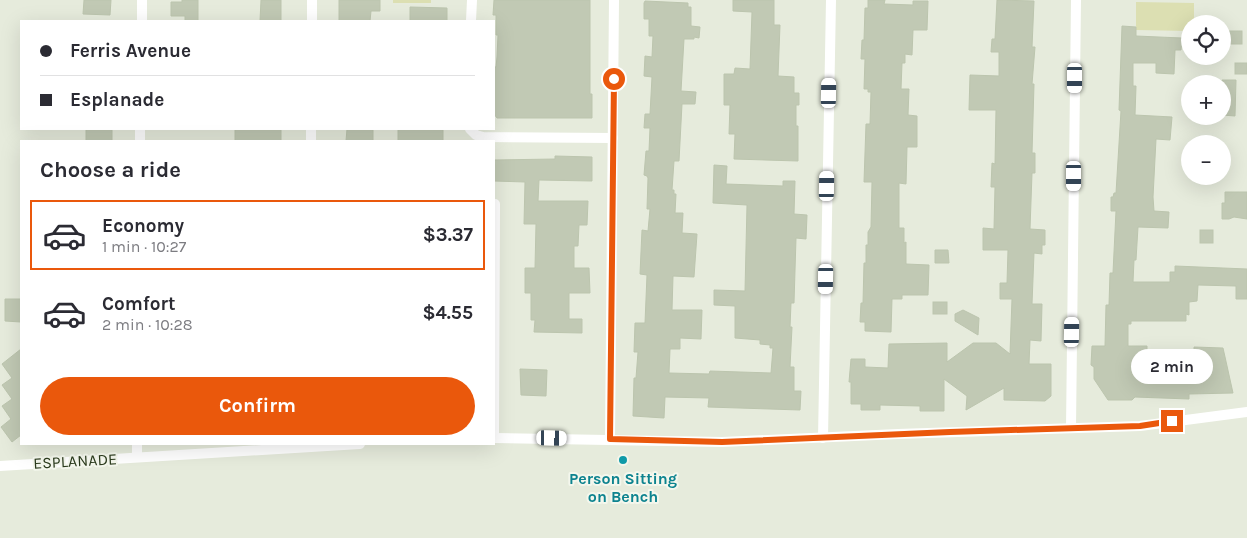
<!DOCTYPE html>
<html lang="en">
<head>
<meta charset="utf-8">
<style>
	body { margin:0; font-family:Karla,sans-serif; background:#f2f2f3; color:#2b2b33; height:100vh; display:flex; flex-direction:column; font-size:19px; white-space:nowrap }
	* { box-sizing:border-box; margin:0 }
	p { font-size:16px; color:#7c7c81 }
	.icon { flex:none; width:28px; height:28px; fill:none; stroke:currentColor; stroke-width:2; stroke-linecap:round; stroke-linejoin:round }
	.map { position:relative; flex:1; overflow:hidden }
	.panel { position:absolute; left:20px; top:140px; width:475px; height:305px; display:flex; flex-direction:column; background:#fff; border-radius:0px; box-shadow:0 5px 20px #0002 }
	.panel>* { flex:none }
	.guide { position:absolute; left:20px; top:20px; width:475px; height:110px; border-radius:0px; box-shadow:0 5px 20px #0002; display:grid; align-content:center; height:110px; padding:0 20px; background:#fff }
	.tools { position:absolute; left:1181px; top:15px; display:grid; gap:10px }
	.tools a { display:grid; place-items:center; width:50px; height:50px; border-radius:50%; background:#fff; box-shadow:0 5px 20px #0002; font-size:25px }
	.end { position:absolute; width:22px; height:22px; margin:-11px; border:6px solid #ea580c; background:#fff; box-shadow:0 0 0 2px #fff }
	.from { border-radius:50% }
	.bubble { position:absolute; height:35px; border-radius:18px; background:#fff; box-shadow:0 5px 20px #0002; font-size:16px; font-weight:700; line-height:35px; text-align:center }
	.car { position:absolute; width:15px; height:30px; margin:-15px -8px; border-radius:6px; box-shadow:0 0 4px 1px #0007; background:linear-gradient(#fff 24%,#345 0 40%,#fff 0 76%,#345 0 86%,#fff 0) }
	.guide b { display:flex; align-items:center; gap:18px; height:48px; font-size:19px }
	.guide b+b { border-top:1px solid #e1e1e2 }
	.guide i { width:12px; height:12px; background:#2b2b33 }
	ul { padding:0; list-style:none }
	li { display:flex; align-items:center; gap:15px; height:70px; margin:0 10px 8px; padding:0 10px; border:2px solid transparent; border-radius:0px }
	li div { flex:1 }
	li b { display:block; font-size:19px }
	li em { font-style:normal; font-weight:700 }
	li.current { border-color:#ea580c }
	li>.icon { width:45px; height:45px; stroke-width:1.5 }
	h2 { padding:0 20px; font-size:22px; line-height:60px }
	.action { display:flex; gap:10px; margin-top:auto; padding:10px 20px }
	.action a { flex:1; height:58px; border-radius:30px; background:#ea580c; color:#fff; font-size:20px; font-weight:700; line-height:58px; text-align:center }
	.map>svg:first-child { display:block }
</style>
</head>
<body>
<div class="map">
<svg width="1247" height="538" viewBox="0 0 1247 538">
	<rect width="100%" height="100%" fill="#e6ebdc"/>
	<g fill="#dcdfb2">
		<rect x="393" y="0" width="38" height="3"/>
		<polygon points="1136,2 1194,3 1194,24 1190,24 1190,31 1136,30"/>
	</g>
	<g fill="#c1c9b4" stroke="#bcc5ae">
		<polygon points="84,0 111,0 110,15 83,14"/>
		<polygon points="182,0 198,0 198,21 185,21 185,16 171,16 171,2 182,2"/>
		<polygon points="261,0 281,0 281,21 260,21"/>
		<polygon points="339,0 380,0 380,11 371,11 370,21 339,21"/>
		<polygon points="494,0 590,0 590,94 592,94 592,118 497,118 494,114 494,67 496,67 497,57 498,35 496,35 496,15 493,15"/>
		<polygon points="733,0 774,0 774,25 780,25 778,76 794,77 794,93 799,93 799,105 796,105 796,126 798,126 798,161 734,159 735,134 729,134 730,105 724,105 724,74 734,74 735,68 750,69 752,12 733,11"/>
		<polygon points="868,0 885,0 884,4 913,5 913,1 928,1 927,30 913,30 912,55 905,54 905,63 902,63 901,89 909,89 908,115 917,116 917,147 907,147 906,184 899,183 899,228 904,228 904,243 906,242 906,264 929,265 928,295 902,295 902,299 892,299 891,332 865,331 865,322 860,322 861,303 863,303 864,263 866,263 866,245 868,245 868,232 871,227 872,182 864,182 866,124 870,124 871,92 868,92 868,89 864,89 865,59 861,59 862,40 864,40 865,8 868,8"/>
		<polygon points="997,0 1034,1 1032,47 1035,47 1032,84 1034,84 1032,153 1035,153 1035,173 1032,173 1030,229 1045,230 1045,245 1042,245 1042,254 1034,253 1032,304 1042,304 1041,341 1030,340 1029,364 1051,364 1051,396 1045,401 1004,400 1004,388 966,410 967,396 944,379 944,411 920,411 920,406 880,405 880,410 861,410 861,404 851,404 851,382 849,382 851,359 865,359 865,367 888,368 889,344 947,343 947,362 973,343 996,343 1010,354 1012,299 1000,299 1000,283 1007,283 1008,250 983,250 983,228 994,229 995,187 991,187 992,163 995,164 996,110 969,110 970,75 999,76 999,52 991,52 992,39 995,39"/>
		<polygon points="645,1 688,3 688,7 691,7 691,26 700,27 699,38 694,37 694,39 684,39 681,91 696,92 695,104 682,104 679,161 674,161 672,190 674,190 674,194 676,194 675,213 683,213 682,233 697,234 694,277 673,276 672,310 702,310 701,339 680,338 680,349 670,349 669,373 709,374 710,371 771,373 773,348 770,348 770,345 760,344 760,340 735,338 735,306 714,305 714,290 745,291 747,205 713,203 714,165 727,166 726,184 783,186 783,181 795,181 794,214 807,215 806,239 796,238 794,303 791,303 790,327 792,327 790,367 794,367 794,391 801,391 800,410 708,407 709,398 665,397 664,418 633,416 634,378 636,378 638,352 634,352 635,323 645,323 647,275 640,274 642,230 648,231 650,209 647,209 648,178 647,176 644,175 646,151 649,151 650,128 644,128 645,114 650,114 652,77 644,76 645,56 652,57 653,36 649,36 649,19 644,19 644,3"/>
		<polygon points="410,7 447,8 447,21 410,21"/>
		<polygon points="1122,26 1136,27 1136,36 1182,38 1181,50 1175,50 1174,74 1156,73 1156,63 1133,63 1133,86 1136,86 1135,115 1172,117 1170,140 1156,139 1153,197 1154,211 1169,212 1168,228 1138,227 1136,260 1134,260 1133,282 1170,282 1170,272 1175,272 1175,266 1247,269 1247,299 1236,299 1236,286 1198,285 1197,301 1189,302 1189,315 1186,314 1186,321 1131,321 1131,324 1128,324 1128,346 1147,346 1147,353 1194,354 1194,347 1223,348 1233,393 1189,394 1189,399 1135,397 1132,400 1108,400 1094,379 1094,367 1091,365 1092,346 1105,346 1106,305 1109,305 1110,273 1113,273 1116,211 1111,211 1111,197 1113,197 1114,193 1116,193 1121,111 1119,110"/>
		<rect x="1228" y="31" width="14" height="13"/>
		<rect x="1235" y="63" width="12" height="11"/>
		<polygon points="1222,80 1236,80 1235,116 1222,115"/>
		<rect x="86" y="129" width="26" height="12"/>
		<rect x="235" y="129" width="46" height="12"/>
		<polygon points="347,129 373,129 373,141 346,141"/>
		<rect x="398" y="129" width="45" height="12"/>
		<polygon points="555,156 592,157 592,181 539,180 538,201 588,201 587,225 579,225 578,246 574,246 574,268 589,268 590,293 569,293 569,319 582,319 582,333 534,332 535,320 531,320 531,293 525,293 525,268 535,268 536,224 524,224 525,182 494,181 494,160 555,159"/>
		<polygon points="1225,192 1247,192 1247,219 1234,217 1229,219 1222,219 1222,203 1225,203"/>
		<rect x="1200" y="230" width="13" height="13"/>
		<polygon points="935,250 948,250 949,263 935,263"/>
		<polygon points="5,299 21,299 21,322 5,321"/>
		<rect x="933" y="302" width="14" height="12"/>
		<polygon points="963,310 979,318 978,335 955,321 955,314"/>
		<polygon points="21,349 21,435 12,442 1,427 11,419 2,406 12,399 2,385 12,378 2,364"/>
		<polygon points="520,369 547,370 546,396 521,395"/>
	</g>
	<g fill="none" stroke-linecap="round" stroke-linejoin="round">
		<g stroke="#fff" stroke-width="10">
			<polyline points="142,21 142,0"/>
			<polyline points="312,21 312,0"/>
			<polyline points="471,21 472,0"/>
			<polyline points="470,129 476,135 483,137 613,138"/>
			<polyline points="140,141 140,129"/>
			<polyline points="311,141 311,129"/>
			<polyline points="1071,428 1076,0"/>
			<polyline points="494,438 722,442 898,434 1140,426 1247,412"/>
			<polyline points="494,438 495,204"/>
			<polyline points="823,438 831,0"/>
			<polyline points="610,439 614,0"/>
			<polyline points="137,444 137,457"/>
			<polyline points="0,466 360,444"/>
		</g>
	</g>
	<g fill="none" stroke-linecap="round" stroke-linejoin="round">
		<polyline stroke="#ea580c" stroke-width="6" points="614,79 610,439 722,442 950,432 1140,426 1172,421"/>
	</g>
	<circle fill="#0f9aa8" stroke="#f4f7ed" stroke-width="2" cx="623" cy="460" r="5"/>
	<g text-anchor="middle" dominant-baseline="central" stroke-width="4" stroke-linejoin="round" paint-order="stroke">
		<g font-size="16" fill="#2b3b1d" stroke="#f4f7ed">
			<text transform="translate(75 461) rotate(-3)">ESPLANADE</text>
		</g>
		<g font-size="16" font-weight="bold" fill="#0d838f" stroke="#f4f7ed">
			<text x="623" y="478">Person Sitting<tspan x="623" dy="18">on Bench</tspan></text>
		</g>
	</g>
</svg>
<div class="tools">
<a><svg class="icon" aria-label="locate" viewBox="0 0 24 24"><circle cx="12" cy="12" r="6"/><path d="M12 2v4M12 18v4M2 12h4M18 12h4"/></svg></a>
<a>+</a>
<a>−</a>
</div>
<i class="end from" style="left:614px;top:79px"></i>
<i class="end" style="left:1172px;top:421px"></i>
<div class="bubble" style="left:1131px;top:349px;width:82px">2 min</div>
<i class="car" style="left:1075px;top:78px;rotate:180deg"></i>
<i class="car" style="left:829px;top:93px;rotate:1deg"></i>
<i class="car" style="left:1074px;top:176px;rotate:180deg"></i>
<i class="car" style="left:827px;top:186px;rotate:1deg"></i>
<i class="car" style="left:826px;top:279px;rotate:181deg"></i>
<i class="car" style="left:1072px;top:332px;rotate:1deg"></i>
<i class="car" style="left:552px;top:438px;rotate:91deg"></i>
<div class="guide">
<b><i class="from"></i>Ferris Avenue</b>
<b><i></i>Esplanade</b>
</div>
<section class="panel">
<h2>Choose a ride</h2>
<ul>
<li class="current"><svg class="icon" aria-label="car" viewBox="0 0 24 24"><path d="M5 17H2v-5l4-1 3-4h7l3 4 3 1v5h-3M9 17h6M6 11h13"/><circle cx="7" cy="17" r="2"/><circle cx="17" cy="17" r="2"/></svg><div><b>Economy</b><p>1 min · 10:27</p></div><em>$3.37</em></li>
<li><svg class="icon" aria-label="car" viewBox="0 0 24 24"><path d="M5 17H2v-5l4-1 3-4h7l3 4 3 1v5h-3M9 17h6M6 11h13"/><circle cx="7" cy="17" r="2"/><circle cx="17" cy="17" r="2"/></svg><div><b>Comfort</b><p>2 min · 10:28</p></div><em>$4.55</em></li>
</ul>
<div class="action"><a>Confirm</a></div>
</section>
</div>
</body>
</html>
